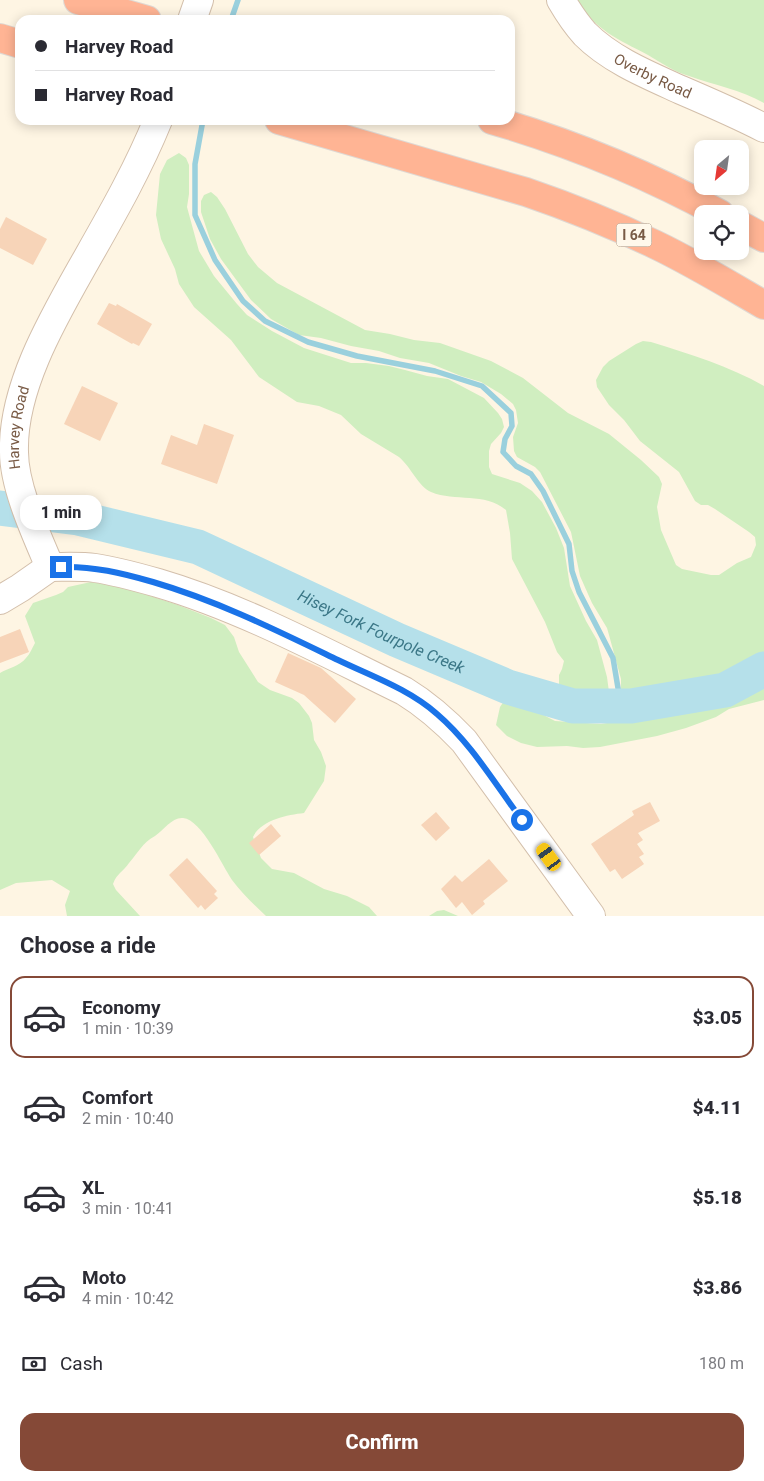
<!DOCTYPE html>
<html lang="en">
<head>
<meta charset="utf-8">
<style>
	body { margin:0; font-family:Roboto,sans-serif; background:#f2f2f3; color:#2b2b33; height:100vh; display:flex; flex-direction:column; font-size:19px; white-space:nowrap }
	* { box-sizing:border-box; margin:0 }
	p { font-size:16px; color:#7c7c81 }
	.icon { flex:none; width:28px; height:28px; fill:none; stroke:currentColor; stroke-width:2; stroke-linecap:round; stroke-linejoin:round }
	.map { position:relative; height:916px; overflow:hidden }
	.details { display:flex; flex-direction:column; background:#fff; flex:1 }
	.details>* { flex:none }
	.banner { position:absolute; left:15px; top:15px; width:500px; height:110px; border-radius:15px; box-shadow:0 2px 12px #0003; display:grid; align-content:center; height:110px; padding:0 20px; background:#fff }
	.needle { width:32px; rotate:209deg }
	.controls { position:absolute; left:694px; top:140px; display:grid; gap:10px }
	.controls a { display:grid; place-items:center; width:55px; height:55px; border-radius:10px; background:#fff; box-shadow:0 2px 12px #0003; font-size:25px }
	.end { position:absolute; width:22px; height:22px; margin:-11px; border:6px solid #1a73e8; background:#fff; box-shadow:0 0 0 2px #fff }
	.from { border-radius:50% }
	.bubble { position:absolute; height:35px; border-radius:15px; background:#fff; box-shadow:0 2px 12px #0003; font-size:16px; font-weight:800; line-height:35px; text-align:center }
	.car { position:absolute; width:15px; height:30px; margin:-15px -8px; border-radius:6px; box-shadow:0 0 4px 1px #0007; background:linear-gradient(#f5c518 24%,#345 0 40%,#f5c518 0 76%,#345 0 86%,#f5c518 0) }
	.banner b { display:flex; align-items:center; gap:18px; height:48px; font-size:19px }
	.banner b+b { border-top:1px solid #e1e1e2 }
	.banner i { width:12px; height:12px; background:#2b2b33 }
	ul { padding:0; list-style:none }
	li { display:flex; align-items:center; gap:15px; height:82px; margin:0 10px 8px; padding:0 10px; border:2px solid transparent; border-radius:15px }
	li div { flex:1 }
	li b { display:block; font-size:19px }
	li em { font-style:normal; font-weight:800 }
	li.selected { border-color:#854937 }
	li>.icon { width:45px; height:45px; stroke-width:1.5 }
	h2 { padding:0 20px; font-size:22px; line-height:60px }
	.pay { display:flex; align-items:center; gap:12px; height:55px; padding:0 20px; font-size:19px }
	.pay p { margin-inline-start:auto }
	.cta { display:flex; gap:10px; margin-top:auto; padding:10px 20px }
	.cta a { flex:1; height:58px; border-radius:15px; background:#854937; color:#fff; font-size:20px; font-weight:800; line-height:58px; text-align:center }
	.map>svg:first-child { display:block }
</style>
</head>
<body>
<div class="map">
<svg width="764" height="916" viewBox="0 0 764 916">
	<rect width="100%" height="100%" fill="#fef5e3"/>
	<g fill="#d0eec0">
		<path d="M577 0H764V103C741 90 714 85 689 76 675 72 661 63 648 55 618 39 596 31 577 0Z"/>
		<path d="M179 153 186 158 189 165V194L187 207 199 251 214 276 237 304 247 315 272 331 304 348 351 363H366L389 366 405 370 427 376 448 379 484 398 498 413 502 419 504 427 501 433 491 444 489 451V467L492 474 520 483 532 491 542 502 556 528 564 548 570 586 586 621 597 640 607 677 609 692 605 698C588 702 570 702 559 686V675L562 669 564 661 557 652 545 622 512 559 510 533 506 510C485 492 455 502 431 492 418 486 411 467 399 457L361 434 341 415 319 406 297 402 259 377 231 340 194 307 179 284 175 269 161 239 156 215 160 174 167 160Z"/>
		<path d="M211 192 217 197 225 209 248 254 258 267 277 283 365 330 390 334 414 340 440 343 491 361 523 378 568 413 609 434 641 460 659 477 662 484 657 507 661 530 676 565 682 569 711 575H719L737 563 751 557 756 545 755 537 749 532 715 509 708 505H701L695 501 679 472 640 441 624 420 609 405 597 387 596 380 603 367 609 361 636 344 643 341 651 342C690 354 729 366 764 386V660L745 666 718 681 694 688 675 699 648 697 640 698 633 697 621 692V679L609 635 607 628 592 603 580 576 571 532 540 472 535 467 517 457 514 451 513 437 518 423 516 410 513 404 501 394 481 382 461 376 429 363 400 358 379 351 351 346 321 338 299 335 271 319 251 300 221 259 210 239 201 212V201L204 195Z"/>
		<path d="M91 582 105 584 135 591 178 605 211 618 225 625 234 637 239 652 258 682 270 690 292 698 299 703 309 716 312 723 314 740 321 752 326 766 324 781 304 813C287 815 261 820 253 837L261 858 272 869 294 873 324 889 347 896 369 907 377 916H266C254 905 242 893 232 880 222 865 202 820 183 818 172 817 164 830 155 836 142 843 138 853 129 863 123 872 117 873 113 884L116 890 140 916H67L65 905 70 891 52 880 16 883 0 890V673C8 668 20 666 26 658 30 654 32 648 35 643L25 616 33 603 56 595 63 592 68 587Z"/>
		<path d="M764 685V700L729 709 716 717 686 728 657 736 600 747 583 748 567 746 537 747 521 743 507 736 496 725 500 707 504 701H511L524 705 555 721 601 724 719 705C734 695 747 690 764 685Z"/>
		<polygon points="444,910 458,916 429,916 437,911"/>
	</g>
	<g fill="none" stroke-linecap="round" stroke-linejoin="round">
		<g stroke="#9ad0dd" stroke-width="5.5">
			<polyline points="231,20 238,0"/>
			<polyline points="203,120 195,164 195,215 215,260 243,301 265,321 308,342 357,356 435,371 482,386 511,413 512,426 505,439 503,452 516,466 531,474 543,491 569,544 572,571 579,592 613,658 621,706"/>
		</g>
		<path stroke="#b5e0ea" stroke-width="35" id="s1" d="M0 508 78 518 198 547 397 640 508 687 573 706H631L725 690 764 669"/>
	</g>
	<g fill="#f7d4b8">
		<polygon points="6,217 47,239 33,265 0,248 0,229"/>
		<polygon points="109,303 116,306 117,304 152,324 139,346 133,343 132,344 97,324"/>
		<polygon points="82,386 118,403 100,441 64,424"/>
		<polygon points="204,424 234,435 217,484 161,464 171,435 197,445"/>
		<polygon points="20,629 29,652 0,663 0,637"/>
		<polygon points="288,653 321,668 356,699 335,723 304,695 275,682"/>
		<polygon points="650,802 660,821 638,833 643,840 637,844 644,854 639,857 644,864 622,879 615,869 610,872 591,844 634,815 632,811"/>
		<polygon points="436,812 450,828 436,841 421,825"/>
		<polygon points="271,824 281,836 259,855 249,843"/>
		<polygon points="187,858 217,891 214,894 218,898 205,910 201,905 198,908 169,875"/>
		<polygon points="489,859 508,881 483,901 485,904 472,915 462,902 456,908 441,889 455,875 462,882"/>
	</g>
	<g fill="none" stroke-linecap="round" stroke-linejoin="round">
		<defs>
			<g id="minor">
				<path id="s2" d="M561 0C568 12 576 24 585 34 611 60 648 75 681 90 709 102 737 114 764 128"/>
				<polyline points="192,20 199,0"/>
				<path d="M50 567C65 567 80 566 95 568 116 571 137 577 158 583 243 608 324 652 404 691 427 705 445 721 464 741L591 916"/>
				<path id="s3" d="M50 567C36 534 14 487 14 452 12 385 57 312 89 255 114 211 139 167 158 120"/>
				<polyline points="0,600 20,588 50,567"/>
			</g>
			<g id="highway">
				<polyline points="78,0 147,20"/>
				<polyline points="0,38 20,44"/>
				<path d="M279 120 526 192C570 207 612 224 654 244 692 262 728 284 764 305"/>
				<path d="M492 120C571 143 647 174 720 214"/>
				<polyline points="740,225 764,238"/>
			</g>
		</defs>
		<use href="#minor" stroke="#d3bfab" stroke-width="30"/>
		<use href="#highway" stroke="#dfd8d3" stroke-width="30"/>
		<use href="#minor" stroke="#fff" stroke-width="28"/>
		<use href="#highway" stroke="#ffb494" stroke-width="28"/>
	</g>
	<g fill="none" stroke-linecap="round" stroke-linejoin="round">
		<path stroke="#1a73e8" stroke-width="6" d="M61 567C93 566 122 573 153 582 218 601 278 631 338 660 371 676 409 689 437 714 471 743 495 784 522 820"/>
	</g>
	<g text-anchor="middle" dominant-baseline="central" stroke-width="4" stroke-linejoin="round" paint-order="stroke">
		<rect fill="#fff8eb" stroke="#a18a78" stroke-width="1" x="616.5" y="223.5" width="35" height="23" rx="4"/>
		<g font-size="14" font-weight="bold" fill="#795b46">
			<text x="634" y="235">I 64</text>
		</g>
		<g font-size="15" fill="#795b46" stroke="#fff8eb">
			<text stroke="none"><textPath href="#s2" startOffset="122">Overby Road</textPath></text>
			<text stroke="none"><textPath href="#s3" startOffset="146">Harvey Road</textPath></text>
		</g>
		<g font-size="16" font-style="italic" fill="#3b7787" stroke="#fff8eb">
			<text stroke="none"><textPath href="#s1" startOffset="404">Hisey Fork Fourpole Creek</textPath></text>
		</g>
	</g>
</svg>
<div class="controls">
<a><svg class="needle" viewBox="-14 -14 28 28"><path d="M0-13l5 13h-10z" fill="#e53935"/><path d="M0 13l5-13h-10z" fill="#7c7c81"/></svg></a>
<a><svg class="icon" aria-label="locate" viewBox="0 0 24 24"><circle cx="12" cy="12" r="6"/><path d="M12 2v4M12 18v4M2 12h4M18 12h4"/></svg></a>
</div>
<i class="end from" style="left:522px;top:820px"></i>
<i class="end" style="left:61px;top:567px"></i>
<div class="bubble" style="left:20px;top:495px;width:82px">1 min</div>
<i class="car" style="left:549px;top:857px;rotate:324deg"></i>
<div class="banner">
<b><i class="from"></i>Harvey Road</b>
<b><i></i>Harvey Road</b>
</div>
</div>
<section class="details">
<h2>Choose a ride</h2>
<ul>
<li class="selected"><svg class="icon" aria-label="car" viewBox="0 0 24 24"><path d="M5 17H2v-5l4-1 3-4h7l3 4 3 1v5h-3M9 17h6M6 11h13"/><circle cx="7" cy="17" r="2"/><circle cx="17" cy="17" r="2"/></svg><div><b>Economy</b><p>1 min · 10:39</p></div><em>$3.05</em></li>
<li><svg class="icon" aria-label="car" viewBox="0 0 24 24"><path d="M5 17H2v-5l4-1 3-4h7l3 4 3 1v5h-3M9 17h6M6 11h13"/><circle cx="7" cy="17" r="2"/><circle cx="17" cy="17" r="2"/></svg><div><b>Comfort</b><p>2 min · 10:40</p></div><em>$4.11</em></li>
<li><svg class="icon" aria-label="car" viewBox="0 0 24 24"><path d="M5 17H2v-5l4-1 3-4h7l3 4 3 1v5h-3M9 17h6M6 11h13"/><circle cx="7" cy="17" r="2"/><circle cx="17" cy="17" r="2"/></svg><div><b>XL</b><p>3 min · 10:41</p></div><em>$5.18</em></li>
<li><svg class="icon" aria-label="car" viewBox="0 0 24 24"><path d="M5 17H2v-5l4-1 3-4h7l3 4 3 1v5h-3M9 17h6M6 11h13"/><circle cx="7" cy="17" r="2"/><circle cx="17" cy="17" r="2"/></svg><div><b>Moto</b><p>4 min · 10:42</p></div><em>$3.86</em></li>
</ul>
<div class="pay"><svg class="icon" aria-label="cash" viewBox="0 0 24 24"><path d="M3 7h18v10H3z"/><circle cx="12" cy="12" r="2"/></svg>Cash<p>180 m</p></div>
<div class="cta"><a>Confirm</a></div>
</section>
</body>
</html>
